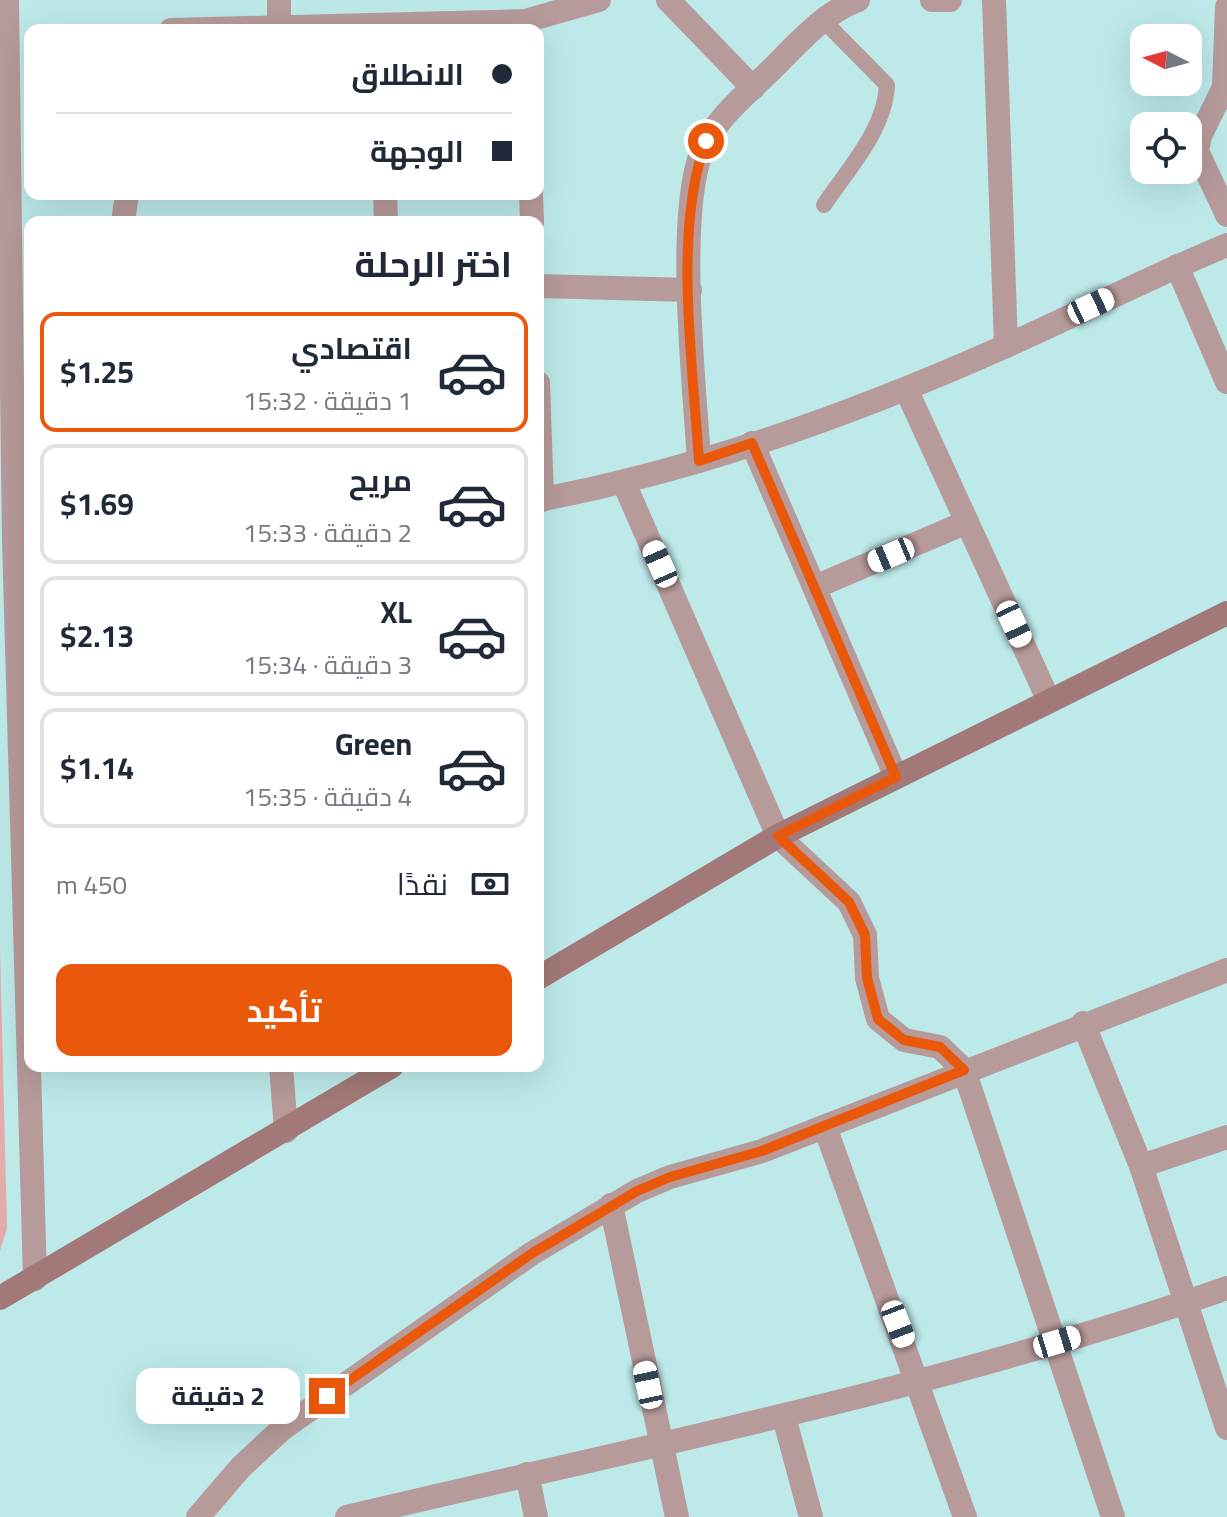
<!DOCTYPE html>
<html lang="ar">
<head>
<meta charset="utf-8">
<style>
	body { margin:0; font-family:Georgia,Cairo,serif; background:#f2f2f3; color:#1f2937; direction:rtl; height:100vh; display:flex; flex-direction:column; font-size:30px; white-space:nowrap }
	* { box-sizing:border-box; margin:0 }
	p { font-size:26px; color:#747a83 }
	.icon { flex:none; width:44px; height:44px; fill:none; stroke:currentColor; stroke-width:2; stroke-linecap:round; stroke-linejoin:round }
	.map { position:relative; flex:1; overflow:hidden; direction:ltr }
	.panel { position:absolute; left:24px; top:216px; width:520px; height:856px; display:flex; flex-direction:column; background:#fff; border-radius:16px; box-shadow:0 8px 32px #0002; direction:rtl }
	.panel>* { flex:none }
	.banner { position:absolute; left:24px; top:24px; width:520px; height:176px; border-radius:16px; box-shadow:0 8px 32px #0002; direction:rtl; display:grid; align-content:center; height:176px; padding:0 32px; background:#fff }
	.needle { width:52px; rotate:276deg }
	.buttons { position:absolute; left:1130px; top:24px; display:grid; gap:16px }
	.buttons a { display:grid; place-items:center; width:72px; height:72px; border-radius:16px; background:#fff; box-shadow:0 8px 32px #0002; font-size:40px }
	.end { position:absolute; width:36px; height:36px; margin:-18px; border:10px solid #ea580c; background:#fff; box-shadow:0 0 0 4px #fff }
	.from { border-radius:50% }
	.bubble { position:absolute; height:56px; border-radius:16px; background:#fff; box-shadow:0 8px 32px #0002; font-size:26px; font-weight:700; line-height:56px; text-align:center; direction:rtl }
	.car { position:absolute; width:24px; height:48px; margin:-24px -12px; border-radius:10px; box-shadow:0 0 6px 2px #0007; background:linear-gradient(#fff 24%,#345 0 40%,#fff 0 76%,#345 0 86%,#fff 0) }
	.banner b { display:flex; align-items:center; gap:28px; height:76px; font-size:30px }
	.banner b+b { border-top:2px solid #e0e1e3 }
	.banner i { width:20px; height:20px; background:#1f2937 }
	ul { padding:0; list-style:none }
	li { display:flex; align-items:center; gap:24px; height:120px; margin:0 16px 12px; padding:0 16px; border:4px solid #e0e1e3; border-radius:16px }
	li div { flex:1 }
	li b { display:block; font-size:30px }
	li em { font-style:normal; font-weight:700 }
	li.current { border-color:#ea580c }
	li>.icon { width:72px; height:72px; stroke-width:1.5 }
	h2 { padding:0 32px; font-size:36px; line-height:96px }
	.pay { display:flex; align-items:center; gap:20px; height:88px; padding:0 32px; font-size:30px }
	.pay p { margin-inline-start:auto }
	.primary-button { display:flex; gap:16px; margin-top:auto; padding:16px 32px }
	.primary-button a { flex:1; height:92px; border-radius:16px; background:#ea580c; color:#fff; font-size:32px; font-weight:700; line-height:92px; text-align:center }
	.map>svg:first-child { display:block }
</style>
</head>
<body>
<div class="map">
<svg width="1227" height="1517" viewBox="0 0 1227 1517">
	<rect width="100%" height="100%" fill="#bde9e9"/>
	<polygon fill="#e2acab" points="0,947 7,1228 0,1251"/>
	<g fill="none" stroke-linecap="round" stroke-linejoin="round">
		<path stroke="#b79a9a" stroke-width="16" d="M824 21 887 85C885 130 848 169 824 205"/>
		<g stroke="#b79a9a" stroke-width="24">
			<polyline points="7,0 14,541 35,1279"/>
			<polyline points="279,0 279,30"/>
			<polyline points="668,0 753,88"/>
			<polyline points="932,0 950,0"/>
			<polyline points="994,0 1006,346"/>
			<polyline points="1227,7 1224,87 1200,136 1197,151 1227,215"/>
			<polyline points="171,30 525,21 599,0"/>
			<polyline points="385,194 386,222"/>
			<polyline points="531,194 532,222"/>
			<polyline points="123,222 127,194"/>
			<polyline points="1177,266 1227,382"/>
			<polyline points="538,286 690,290"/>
			<polyline points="538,383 542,500"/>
			<polyline points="906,389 1049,701"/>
			<polyline points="752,443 896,777"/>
			<path d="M699 461C695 389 673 198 707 140 723 112 751 90 773 68 798 43 825 12 858 0"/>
			<polyline points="624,483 778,836 849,902 865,935 867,978 878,1019 904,1040 940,1047 964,1070 1113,1517"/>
			<path d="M538 500C699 470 856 413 1006 346 1080 313 1152 276 1227 245"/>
			<polyline points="815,587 967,522"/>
			<polyline points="1083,1023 1141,1166 1227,1428"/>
			<polyline points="281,1066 286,1131"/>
			<polyline points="825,1127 965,1517"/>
			<polyline points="1141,1166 1227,1137"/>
			<polyline points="611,1205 677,1517"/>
			<polyline points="784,1417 811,1517"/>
			<polyline points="527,1474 536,1517"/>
			<polyline points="198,1517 241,1467 282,1429 531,1254 637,1191 670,1177 762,1151 1227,970"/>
			<path d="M347 1517C642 1447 940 1388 1227 1288"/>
		</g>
		<g stroke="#a27978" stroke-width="24">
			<polyline points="538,978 778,836 1227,613"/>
			<polyline points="0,1298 392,1066"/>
		</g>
	</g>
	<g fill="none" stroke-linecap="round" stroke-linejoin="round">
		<path stroke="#ea580c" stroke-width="10" d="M327 1396 531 1254 637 1191 670 1177 762 1151 964 1070 940 1047 904 1040 878 1019 867 978 865 935 849 902 778 836 896 777 752 443 699 461C693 367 673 229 706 141"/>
	</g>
</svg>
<div class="buttons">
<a><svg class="needle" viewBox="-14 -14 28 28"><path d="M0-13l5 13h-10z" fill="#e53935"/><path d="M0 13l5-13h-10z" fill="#747a83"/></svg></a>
<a><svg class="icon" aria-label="locate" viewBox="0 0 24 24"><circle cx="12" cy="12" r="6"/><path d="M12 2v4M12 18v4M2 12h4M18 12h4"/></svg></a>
</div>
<i class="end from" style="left:706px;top:141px"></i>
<i class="end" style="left:327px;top:1396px"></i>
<div class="bubble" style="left:136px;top:1368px;width:164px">2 دقيقة</div>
<i class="car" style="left:1091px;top:306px;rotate:65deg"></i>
<i class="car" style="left:891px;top:555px;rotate:247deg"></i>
<i class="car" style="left:660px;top:564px;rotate:336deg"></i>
<i class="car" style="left:1014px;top:624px;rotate:155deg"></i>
<i class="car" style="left:898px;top:1324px;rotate:159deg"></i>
<i class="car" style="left:1057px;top:1342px;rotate:73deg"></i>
<i class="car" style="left:648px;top:1385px;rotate:348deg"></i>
<div class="banner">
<b><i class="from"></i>الانطلاق</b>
<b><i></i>الوجهة</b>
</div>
<section class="panel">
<h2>اختر الرحلة</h2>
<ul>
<li class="current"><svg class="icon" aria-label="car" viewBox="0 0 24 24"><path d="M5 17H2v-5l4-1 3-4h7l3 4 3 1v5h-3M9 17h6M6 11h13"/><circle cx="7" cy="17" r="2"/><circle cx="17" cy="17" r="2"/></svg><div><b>اقتصادي</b><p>1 دقيقة · 15:32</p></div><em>$1.25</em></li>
<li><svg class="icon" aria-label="car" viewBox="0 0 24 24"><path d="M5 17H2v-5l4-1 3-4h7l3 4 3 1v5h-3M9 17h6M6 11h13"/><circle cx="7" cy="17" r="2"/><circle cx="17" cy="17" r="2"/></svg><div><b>مريح</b><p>2 دقيقة · 15:33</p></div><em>$1.69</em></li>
<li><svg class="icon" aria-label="car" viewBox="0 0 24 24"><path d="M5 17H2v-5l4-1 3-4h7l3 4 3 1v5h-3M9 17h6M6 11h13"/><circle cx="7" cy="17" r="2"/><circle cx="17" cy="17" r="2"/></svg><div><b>XL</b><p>3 دقيقة · 15:34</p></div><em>$2.13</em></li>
<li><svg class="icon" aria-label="car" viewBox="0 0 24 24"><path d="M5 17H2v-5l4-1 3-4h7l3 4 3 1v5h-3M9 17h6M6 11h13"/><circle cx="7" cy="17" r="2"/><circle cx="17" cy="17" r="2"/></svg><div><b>Green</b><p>4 دقيقة · 15:35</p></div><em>$1.14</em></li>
</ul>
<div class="pay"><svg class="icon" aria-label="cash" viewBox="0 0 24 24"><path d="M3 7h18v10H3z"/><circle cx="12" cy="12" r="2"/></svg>نقدًا<p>450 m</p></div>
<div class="primary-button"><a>تأكيد</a></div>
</section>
</div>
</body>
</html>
